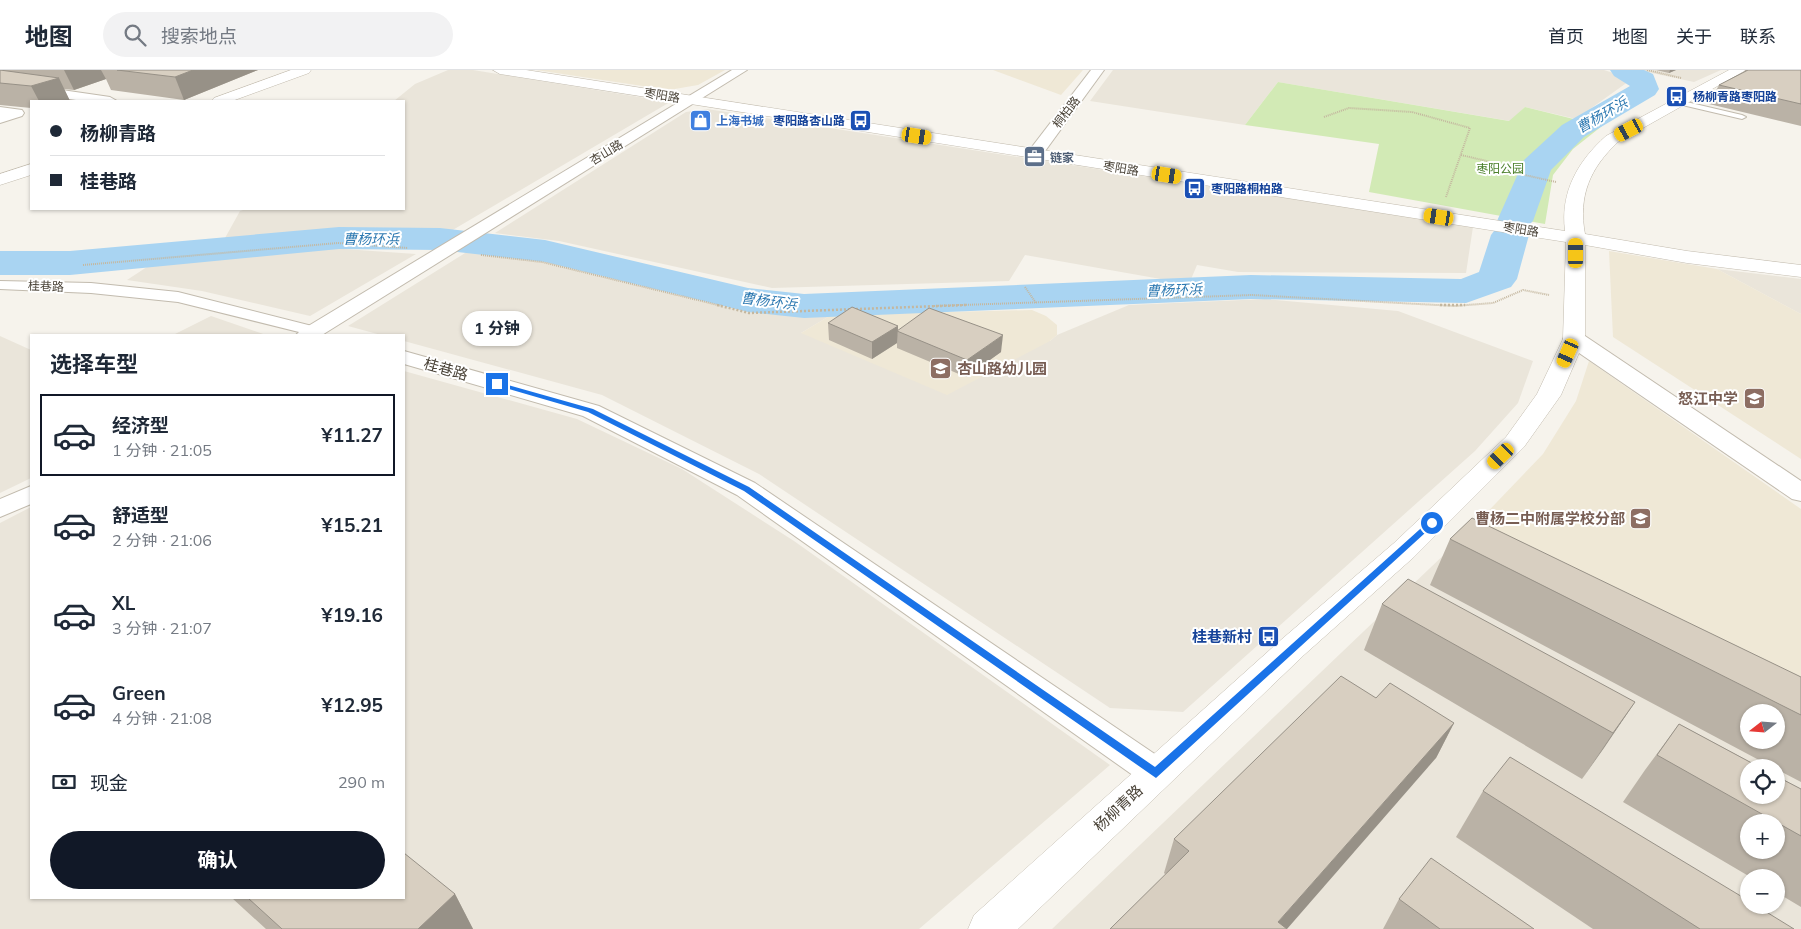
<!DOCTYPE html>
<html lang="zh">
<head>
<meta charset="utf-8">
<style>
	body { margin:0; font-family:Mulish,"Noto Sans SC",sans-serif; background:#f2f2f3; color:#1f2937; height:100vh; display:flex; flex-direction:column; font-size:19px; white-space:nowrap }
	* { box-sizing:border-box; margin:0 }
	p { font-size:16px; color:#747a83 }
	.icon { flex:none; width:28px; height:28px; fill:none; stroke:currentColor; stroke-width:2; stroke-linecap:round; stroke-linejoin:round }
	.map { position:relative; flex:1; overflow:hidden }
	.panel { position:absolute; left:30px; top:264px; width:375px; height:565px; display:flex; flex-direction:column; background:#fff; border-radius:0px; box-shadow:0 1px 4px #0004 }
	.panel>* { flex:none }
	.top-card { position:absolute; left:30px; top:30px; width:375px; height:110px; border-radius:0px; box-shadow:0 1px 4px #0004; display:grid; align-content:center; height:110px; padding:0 20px; background:#fff }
	.needle { width:32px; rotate:253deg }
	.buttons { position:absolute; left:1740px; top:634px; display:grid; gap:10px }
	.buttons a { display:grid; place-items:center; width:45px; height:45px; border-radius:50%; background:#fff; box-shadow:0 1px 4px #0004; font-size:25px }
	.end { position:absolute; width:22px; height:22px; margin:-11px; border:6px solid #1a73e8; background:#fff; box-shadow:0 0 0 2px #fff }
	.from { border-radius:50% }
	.bubble { position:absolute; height:35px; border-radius:18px; background:#fff; box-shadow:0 1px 4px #0004; font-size:16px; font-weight:700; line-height:35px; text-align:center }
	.car { position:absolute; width:15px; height:30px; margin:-15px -8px; border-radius:6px; box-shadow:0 0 4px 1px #0007; background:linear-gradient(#f5c518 24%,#345 0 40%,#f5c518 0 76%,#345 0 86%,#f5c518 0) }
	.top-card b { display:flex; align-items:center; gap:18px; height:48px; font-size:19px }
	.top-card b+b { border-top:1px solid #e0e1e3 }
	.top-card i { width:12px; height:12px; background:#1f2937 }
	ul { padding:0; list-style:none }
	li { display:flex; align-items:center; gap:15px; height:82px; margin:0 10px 8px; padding:0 10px; border:2px solid transparent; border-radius:0px }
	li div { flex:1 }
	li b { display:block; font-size:19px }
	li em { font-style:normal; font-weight:700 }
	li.active { border-color:#111827 }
	li>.icon { width:45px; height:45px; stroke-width:1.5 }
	h2 { padding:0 20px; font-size:22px; line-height:60px }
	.pay { display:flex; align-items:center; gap:12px; height:55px; padding:0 20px; font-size:19px }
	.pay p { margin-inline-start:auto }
	.button { display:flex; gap:10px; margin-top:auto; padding:10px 20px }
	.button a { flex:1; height:58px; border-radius:30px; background:#111827; color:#fff; font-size:20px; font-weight:700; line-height:58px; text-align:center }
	header { display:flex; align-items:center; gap:30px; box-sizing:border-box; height:70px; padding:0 25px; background:#fff; border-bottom:1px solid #e0e1e3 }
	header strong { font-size:24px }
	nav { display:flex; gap:28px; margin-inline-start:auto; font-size:18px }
	.search { width:350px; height:45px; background:#f2f2f3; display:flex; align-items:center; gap:12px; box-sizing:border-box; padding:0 18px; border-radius:28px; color:#747a83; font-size:19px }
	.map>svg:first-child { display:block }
</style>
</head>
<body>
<header>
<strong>地图</strong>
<div class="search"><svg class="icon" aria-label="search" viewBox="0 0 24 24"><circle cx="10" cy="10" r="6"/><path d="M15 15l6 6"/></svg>搜索地点</div>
<nav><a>首页</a><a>地图</a><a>关于</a><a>联系</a></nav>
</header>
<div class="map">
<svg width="1801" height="859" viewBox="0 0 1801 859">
	<rect width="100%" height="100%" fill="#f6f3ec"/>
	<g fill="#eae5da" fill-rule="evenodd">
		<polygon points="448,0 473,0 670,32 451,161 346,158 225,168 240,141 246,139 404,139 404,31 394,31 415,14"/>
		<polygon points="1113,0 1604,0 1632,9 1576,49 1525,37 1510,51 1278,12 1245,55 1090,31"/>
		<polygon points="1638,0 1721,0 1694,12"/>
		<polygon points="707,39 1473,157 1466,203 1238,202 1197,195 1189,214 1025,185 1009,211 772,218 559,171 495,163 686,42"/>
		<polygon points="329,178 416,184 310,246 202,221 127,210 153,193"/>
		<polygon points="470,180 543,187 748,239 831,245 801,263 1050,271 1057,265 1129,235 1265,229 1398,241 1533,291 1518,333 1475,381 1183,642 1110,638 759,404 602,325 404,271 404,265 381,265 348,256"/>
		<polygon points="1717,199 1801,209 1801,244"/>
		<polygon points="211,246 266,265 173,265"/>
		<polygon points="0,266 31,280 31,408 0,423"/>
		<polygon points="404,301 577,349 682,399 794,471 1110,695 919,859 0,859 0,453 31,437 31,828 404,828"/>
		<path d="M1473 457 1801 617V859H1052ZM1749 642H1776V670H1749ZM1749 698H1776V725H1749ZM1749 752H1776V780H1749ZM1749 808H1776V835H1749Z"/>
	</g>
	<g fill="#efe8d6">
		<polygon points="536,0 725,0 698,15 669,20"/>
		<polygon points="993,0 1083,0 1061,25"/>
		<polygon points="1609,181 1717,199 1801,244 1801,389 1613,267"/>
		<polygon points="1032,240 1046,246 1057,255 1057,265 1050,271 947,325 801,263 831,245"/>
		<polygon points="1589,291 1801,439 1801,617 1473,457 1543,384 1576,331"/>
	</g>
	<polygon fill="#d2eab5" points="1278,12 1509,51 1525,37 1602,56 1573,79 1553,105 1545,154 1369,122 1379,74 1245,55"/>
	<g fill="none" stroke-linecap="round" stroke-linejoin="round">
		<polygon fill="#a9d4f2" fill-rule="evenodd" points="1610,0 1644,0 1653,4 1659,19 1655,25 1584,67 1551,100 1533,151 1525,159 1529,165 1517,209 1511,217 1466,233 1251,229 804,248 748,242 545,192 440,180 339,179 70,205 0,205 0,181 70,181 339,157 440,158 545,170 748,218 804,224 1251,205 1461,209 1479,202 1491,165 1497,157 1501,156 1497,151 1524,90 1562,55 1630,16 1614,6"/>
		<defs>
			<polygon id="service" points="1678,30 1742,45 1746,47 1742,49 1678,34"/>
			<polygon id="pedestrian" points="0,211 91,213 178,222 320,258 322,261 320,264 311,265 178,232 91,223 0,219"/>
			<g id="minor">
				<polygon points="732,0 747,0 322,265 296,265 300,261"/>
				<polygon points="1091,0 1104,0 1040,88 1028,88 1026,85 1028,82"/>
				<polygon points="0,11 110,27 117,31 83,31 0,19"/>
				<polygon points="0,37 22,40 24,43 22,46 0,53"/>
				<polygon points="1574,263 1582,264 1801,411 1801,431 1792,429 1566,274 1563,269 1566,264"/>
				<polygon points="404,281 599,336 755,413 1168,693 1173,703 1168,713 1156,717 1144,713 737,425 583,346 404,294"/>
				<polygon points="31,416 31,434 0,447 0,429"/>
			</g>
			<g id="tertiary">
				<polygon points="291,0 311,0 309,3 232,31 212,31 214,28"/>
				<path d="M493 0H526L1565 161C1560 122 1578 91 1606 66L1729 0H1746L1618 72C1590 98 1578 126 1585 164L1687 181 1801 195V207L1687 193 1585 175V269L1561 325 1524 377 1414 487 1304 585 1018 859H968L974 845 1282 569 1394 473 1506 367 1537 324 1563 269 1566 172 500 4Z"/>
				<polygon points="31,94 31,105 0,115 0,104"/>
			</g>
		</defs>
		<use href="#service" stroke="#c2bbae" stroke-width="2"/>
		<use href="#pedestrian" stroke="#c2bbae" stroke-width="2"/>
		<use href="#minor" stroke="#c2bbae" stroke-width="2"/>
		<use href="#tertiary" stroke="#c2bbae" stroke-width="1"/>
		<g stroke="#c4b79f" stroke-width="2" stroke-dasharray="1 1" stroke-linecap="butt">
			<polyline points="1647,0 1681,8"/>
			<polyline points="1324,47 1349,38 1412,42 1470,58 1446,127"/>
			<polyline points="1461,85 1495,93 1498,99 1556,112"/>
			<polyline points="481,185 542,192 722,236"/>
			<polyline points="83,195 338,173 408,178"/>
			<polyline points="1025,217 1036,233"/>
			<polyline points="932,236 1252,225 1455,236 1493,233 1523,220 1549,225"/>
		</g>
		<g stroke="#c4b79f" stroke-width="2.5" stroke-dasharray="2 2" stroke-linecap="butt">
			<polyline points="717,235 749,243 967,235"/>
			<polyline points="1440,235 1465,235"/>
		</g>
		<use href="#service" fill="#fff" fill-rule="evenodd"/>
		<use href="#pedestrian" fill="#fff" fill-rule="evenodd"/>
		<use href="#minor" fill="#fff" fill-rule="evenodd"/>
		<use href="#tertiary" fill="#fff" fill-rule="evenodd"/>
	</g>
	<g fill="#bab2a6" fill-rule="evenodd">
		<polygon points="0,0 258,0 184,30 111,20 106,9 74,20 64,19 70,31 31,31 31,38 0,35"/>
		<polygon points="1656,0 1676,0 1669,3"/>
		<polygon points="1745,0 1801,0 1801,56 1709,34 1719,15 1744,2"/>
		<polygon points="828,253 898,256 898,261 1001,282 966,307 897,278 897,273 872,289 829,270"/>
		<path d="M1450 469 1801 607V712L1776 699V698H1774L1430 515ZM1749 642H1776V670H1749Z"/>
		<polygon points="1382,534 1635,632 1582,709 1364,580"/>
		<polygon points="1454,653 1436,688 1165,804 1164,803 1174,769"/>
		<path d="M1679 654 1801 719V837L1776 822V808H1752L1623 732 1645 700ZM1749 752H1776V780H1749Z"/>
		<polygon points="1483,721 1794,859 1593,859 1456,767"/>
		<polygon points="455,824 473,859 266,859 232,828 404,828"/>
		<polygon points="1399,829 1534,859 1383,859"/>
	</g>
	<g fill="#979187">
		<polygon points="64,0 101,0 106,9 74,20"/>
		<polygon points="193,0 258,0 184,30 175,7"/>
		<polygon points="1670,0 1676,0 1669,3"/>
		<polygon points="59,8 70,31 39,31 31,16"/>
		<polygon points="898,256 897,273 872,289 872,272"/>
		<polygon points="1003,265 1001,282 966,307 967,290"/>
		<polygon points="1635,632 1604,678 1582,709 1613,663"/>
		<polygon points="1454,653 1436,688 1287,859 1275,859 1278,852"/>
		<polygon points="455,824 473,859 418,859"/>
	</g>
	<g fill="#d8cfc1" stroke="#979187">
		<polygon points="0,0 59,8 31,16 0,13"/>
		<polygon points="117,0 193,0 175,7"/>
		<polygon points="1748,0 1801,0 1801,34 1719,15"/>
		<polygon points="852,237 898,256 872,272 828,253"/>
		<polygon points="929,238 1003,265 967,290 897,261"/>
		<polygon points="1472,448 1801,607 1801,645 1450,469"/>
		<polygon points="1408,509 1635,632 1613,663 1382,534"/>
		<polygon points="1341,606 1376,628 1390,613 1454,653 1278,852 1287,859 1110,859 1189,781 1174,769"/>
		<polygon points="1679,654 1761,698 1749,698 1749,725 1776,725 1776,706 1801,719 1801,766 1657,685"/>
		<polygon points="1510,687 1749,831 1749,835 1755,835 1794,859 1700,859 1483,721"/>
		<polygon points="404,783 455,824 418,859 282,859 248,828 404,828"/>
		<polygon points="1431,788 1534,859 1440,859 1399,829"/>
	</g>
	<polygon fill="#1a73e8" points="497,312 593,339 749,417 1155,697 1429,451 1436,453 1156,708 744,421 588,342 495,315"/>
	<defs>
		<symbol id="bus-square" viewBox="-11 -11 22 22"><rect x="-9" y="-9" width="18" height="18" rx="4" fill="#1a4fb4" stroke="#fff"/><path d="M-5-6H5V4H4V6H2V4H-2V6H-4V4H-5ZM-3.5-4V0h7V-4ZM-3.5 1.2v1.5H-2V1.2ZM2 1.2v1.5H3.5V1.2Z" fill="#fff"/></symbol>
		<symbol id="shop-square" viewBox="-11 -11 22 22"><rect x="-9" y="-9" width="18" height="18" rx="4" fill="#3f7fe0" stroke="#fff"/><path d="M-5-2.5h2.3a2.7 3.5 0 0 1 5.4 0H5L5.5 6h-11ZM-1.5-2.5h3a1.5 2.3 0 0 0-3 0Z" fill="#fff"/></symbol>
		<symbol id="office-square" viewBox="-11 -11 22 22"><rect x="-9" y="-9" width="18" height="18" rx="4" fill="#5c6f8a" stroke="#fff"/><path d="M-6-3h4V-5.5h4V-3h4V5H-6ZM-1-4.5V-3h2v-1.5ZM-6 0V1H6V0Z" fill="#fff"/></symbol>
		<symbol id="school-square" viewBox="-11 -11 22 22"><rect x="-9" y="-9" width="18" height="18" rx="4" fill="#8d6e63" stroke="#fff"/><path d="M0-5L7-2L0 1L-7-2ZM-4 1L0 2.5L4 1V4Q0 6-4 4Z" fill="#fff"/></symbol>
	</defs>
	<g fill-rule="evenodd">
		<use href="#bus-square" x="1664" y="14" width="25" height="25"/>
		<use href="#shop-square" x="688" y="38" width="25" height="25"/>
		<use href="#bus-square" x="848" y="38" width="25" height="25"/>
		<use href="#office-square" x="1022" y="74" width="25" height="25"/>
		<use href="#bus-square" x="1182" y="106" width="25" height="25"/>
		<use href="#school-square" x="928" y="286" width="25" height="25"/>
		<use href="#school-square" x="1742" y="316" width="25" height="25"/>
		<use href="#school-square" x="1628" y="436" width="25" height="25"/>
		<use href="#bus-square" x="1256" y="554" width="25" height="25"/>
	</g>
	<g text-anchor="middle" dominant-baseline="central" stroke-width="4" stroke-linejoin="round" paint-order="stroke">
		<g font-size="12" fill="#4b4439" stroke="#fff">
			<text transform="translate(662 25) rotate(9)">枣阳路</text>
			<text transform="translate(1066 42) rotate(-53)">桐柏路</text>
			<text transform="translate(606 82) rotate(-31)">杏山路</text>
			<text transform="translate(1121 98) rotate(9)">枣阳路</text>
			<text transform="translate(1521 159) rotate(9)">枣阳路</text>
			<text transform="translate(46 216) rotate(2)">桂巷路</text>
		</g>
		<g font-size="12" font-weight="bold" fill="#164399" stroke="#fff" text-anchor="start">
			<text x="1693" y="26">杨柳青路枣阳路</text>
			<text x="845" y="50" text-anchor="end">枣阳路杏山路</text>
			<text x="1211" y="118">枣阳路桐柏路</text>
		</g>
		<g font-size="12" font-weight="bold" fill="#366cbe" stroke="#fff" text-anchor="start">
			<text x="716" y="50">上海书城</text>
		</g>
		<g font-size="12" font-weight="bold" fill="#4e5e75" stroke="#fff" text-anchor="start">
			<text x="1050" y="87">链家</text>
		</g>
		<g font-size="12" fill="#4a7f2a" stroke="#fff">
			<text x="1500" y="98">枣阳公园</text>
		</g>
		<g font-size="14" font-style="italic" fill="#2e7ab2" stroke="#fff">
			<text transform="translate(1602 45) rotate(-30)">曹杨环浜</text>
			<text x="371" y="169">曹杨环浜</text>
			<text transform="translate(1174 220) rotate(-2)">曹杨环浜</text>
			<text transform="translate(769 231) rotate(7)">曹杨环浜</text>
		</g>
		<g font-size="15" font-weight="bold" fill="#785e54" stroke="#fff" text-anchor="end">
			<text x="957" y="298" text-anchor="start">杏山路幼儿园</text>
			<text x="1738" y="328">怒江中学</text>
			<text x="1625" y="448">曹杨二中附属学校分部</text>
		</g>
		<g font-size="15" fill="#4b4439" stroke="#fff">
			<text transform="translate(446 299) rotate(16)">桂巷路</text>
			<text transform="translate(1118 738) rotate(-43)">杨柳青路</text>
		</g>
		<g font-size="15" font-weight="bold" fill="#164399" stroke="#fff" text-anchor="end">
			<text x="1252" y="566">桂巷新村</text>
		</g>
	</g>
</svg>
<div class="buttons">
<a><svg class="needle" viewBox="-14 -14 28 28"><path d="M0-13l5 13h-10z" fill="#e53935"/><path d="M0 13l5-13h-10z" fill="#747a83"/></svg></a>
<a><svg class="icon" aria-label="locate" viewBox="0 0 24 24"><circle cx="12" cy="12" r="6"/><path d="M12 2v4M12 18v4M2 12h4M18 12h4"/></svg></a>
<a>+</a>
<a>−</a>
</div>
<i class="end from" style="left:1432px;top:453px"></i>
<i class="end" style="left:497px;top:314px"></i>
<div class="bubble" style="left:462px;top:241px;width:70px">1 分钟</div>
<i class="car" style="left:1629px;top:60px;rotate:242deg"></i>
<i class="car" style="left:917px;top:66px;rotate:99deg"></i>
<i class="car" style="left:1167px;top:105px;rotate:99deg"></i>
<i class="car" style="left:1439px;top:147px;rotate:279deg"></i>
<i class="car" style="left:1576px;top:183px;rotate:0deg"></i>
<i class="car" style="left:1568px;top:283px;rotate:204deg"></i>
<i class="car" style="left:1501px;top:386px;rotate:226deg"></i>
<div class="top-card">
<b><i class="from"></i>杨柳青路</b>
<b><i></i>桂巷路</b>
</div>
<section class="panel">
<h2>选择车型</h2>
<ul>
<li class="active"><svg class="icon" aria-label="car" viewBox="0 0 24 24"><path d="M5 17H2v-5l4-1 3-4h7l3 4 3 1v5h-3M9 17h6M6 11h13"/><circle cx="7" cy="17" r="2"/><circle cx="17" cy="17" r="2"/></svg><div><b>经济型</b><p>1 分钟 · 21:05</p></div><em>¥11.27</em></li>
<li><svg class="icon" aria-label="car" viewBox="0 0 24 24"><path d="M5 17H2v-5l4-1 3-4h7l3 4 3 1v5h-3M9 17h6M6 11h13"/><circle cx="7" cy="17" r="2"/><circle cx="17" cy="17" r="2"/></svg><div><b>舒适型</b><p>2 分钟 · 21:06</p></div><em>¥15.21</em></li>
<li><svg class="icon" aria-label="car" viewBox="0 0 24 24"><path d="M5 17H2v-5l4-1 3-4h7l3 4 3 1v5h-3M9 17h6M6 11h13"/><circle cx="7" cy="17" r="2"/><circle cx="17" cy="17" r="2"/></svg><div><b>XL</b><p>3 分钟 · 21:07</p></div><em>¥19.16</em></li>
<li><svg class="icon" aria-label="car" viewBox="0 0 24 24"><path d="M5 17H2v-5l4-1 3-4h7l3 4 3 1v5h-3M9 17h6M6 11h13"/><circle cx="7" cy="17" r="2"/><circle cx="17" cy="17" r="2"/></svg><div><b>Green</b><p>4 分钟 · 21:08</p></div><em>¥12.95</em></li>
</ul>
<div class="pay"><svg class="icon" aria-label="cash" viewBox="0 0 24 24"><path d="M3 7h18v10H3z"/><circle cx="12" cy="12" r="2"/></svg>现金<p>290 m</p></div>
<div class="button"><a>确认</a></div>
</section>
</div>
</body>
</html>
